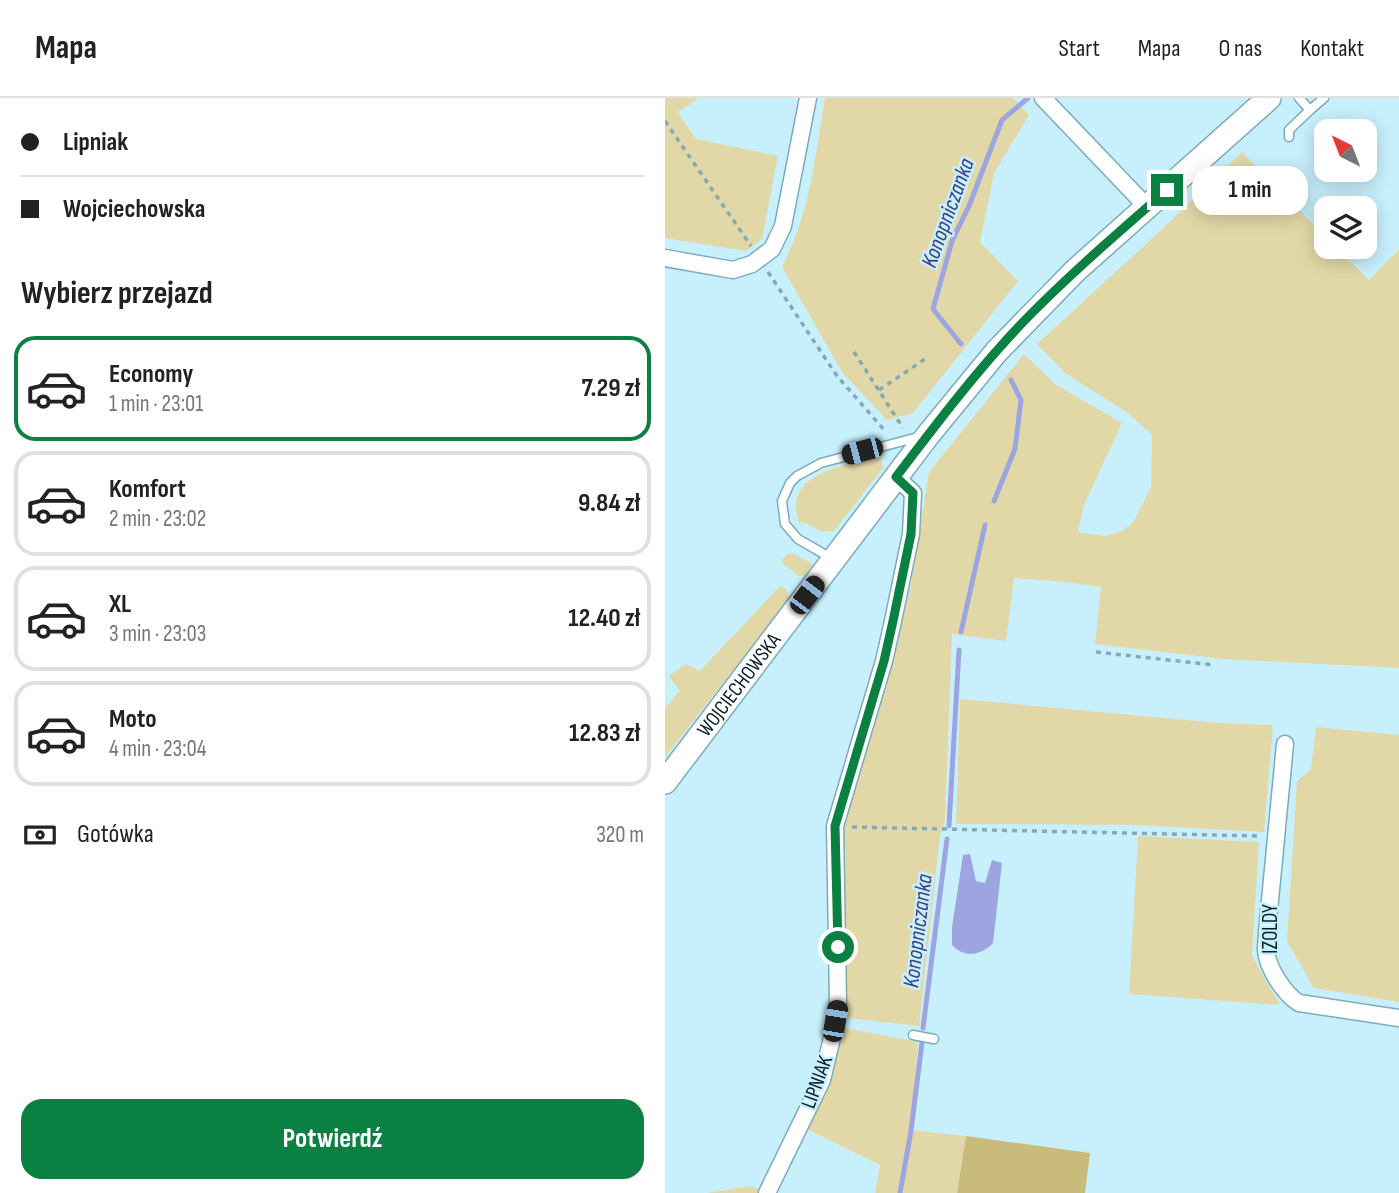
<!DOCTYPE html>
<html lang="pl">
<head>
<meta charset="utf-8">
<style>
	body { margin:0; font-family:"Sofia Sans Condensed",sans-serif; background:#f6f6f6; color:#222; height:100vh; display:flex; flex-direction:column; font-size:26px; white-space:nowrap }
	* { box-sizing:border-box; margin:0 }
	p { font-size:23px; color:#767676 }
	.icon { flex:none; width:38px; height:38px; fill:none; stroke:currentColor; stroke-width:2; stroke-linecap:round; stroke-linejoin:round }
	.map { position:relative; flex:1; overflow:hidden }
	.drawer { display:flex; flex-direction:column; background:#fff; width:665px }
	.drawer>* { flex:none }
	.guide { display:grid; align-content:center; height:154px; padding:0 21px; background:#fff }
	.needle { width:46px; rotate:318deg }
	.fabs { position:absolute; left:649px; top:21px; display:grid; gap:14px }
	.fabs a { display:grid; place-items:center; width:63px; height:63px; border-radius:14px; background:#fff; box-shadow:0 4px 18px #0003; font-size:35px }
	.end { position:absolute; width:32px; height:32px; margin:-16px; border:9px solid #0b8043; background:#fff; box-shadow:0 0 0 4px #fff }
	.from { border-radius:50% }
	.bubble { position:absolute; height:49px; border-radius:21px; background:#fff; box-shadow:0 4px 18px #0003; font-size:23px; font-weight:700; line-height:49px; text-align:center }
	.car { position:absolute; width:21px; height:42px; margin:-21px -10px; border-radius:9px; box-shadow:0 0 5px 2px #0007; background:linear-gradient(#222 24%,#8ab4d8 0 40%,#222 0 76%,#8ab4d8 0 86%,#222 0) }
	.guide b { display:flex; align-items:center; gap:24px; height:66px; font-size:26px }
	.guide b+b { border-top:2px solid #e0e0e0 }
	.guide i { width:18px; height:18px; background:#222 }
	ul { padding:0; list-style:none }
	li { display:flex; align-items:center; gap:21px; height:105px; margin:0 14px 10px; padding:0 7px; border:4px solid #e0e0e0; border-radius:21px }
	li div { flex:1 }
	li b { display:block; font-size:26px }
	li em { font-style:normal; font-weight:700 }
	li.on { border-color:#0b8043 }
	li>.icon { width:63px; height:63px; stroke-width:1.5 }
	h2 { padding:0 21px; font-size:32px; line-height:84px }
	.pay { display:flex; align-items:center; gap:18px; height:77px; padding:0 21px; font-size:26px }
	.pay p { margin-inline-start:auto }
	.primary-button { display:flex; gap:14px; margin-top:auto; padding:14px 21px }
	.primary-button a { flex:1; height:80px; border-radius:21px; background:#0b8043; color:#fff; font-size:28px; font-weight:700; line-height:80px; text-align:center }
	header { display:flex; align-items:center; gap:42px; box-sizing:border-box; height:98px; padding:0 35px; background:#fff; border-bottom:2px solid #e0e0e0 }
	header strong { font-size:33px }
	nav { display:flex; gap:38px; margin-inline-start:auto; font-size:24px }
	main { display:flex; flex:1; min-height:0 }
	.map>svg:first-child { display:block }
</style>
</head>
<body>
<header>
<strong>Mapa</strong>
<nav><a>Start</a><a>Mapa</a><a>O nas</a><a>Kontakt</a></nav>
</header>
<main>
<section class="drawer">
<div class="guide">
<b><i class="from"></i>Lipniak</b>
<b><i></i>Wojciechowska</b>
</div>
<h2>Wybierz przejazd</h2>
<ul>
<li class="on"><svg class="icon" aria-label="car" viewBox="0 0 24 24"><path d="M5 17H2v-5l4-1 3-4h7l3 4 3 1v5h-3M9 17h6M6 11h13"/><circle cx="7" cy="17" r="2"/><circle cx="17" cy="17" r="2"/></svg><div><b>Economy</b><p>1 min · 23:01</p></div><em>7.29 zł</em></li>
<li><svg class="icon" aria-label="car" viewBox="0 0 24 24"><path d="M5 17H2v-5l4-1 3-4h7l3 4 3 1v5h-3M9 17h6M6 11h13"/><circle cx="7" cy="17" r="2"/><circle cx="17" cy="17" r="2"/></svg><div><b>Komfort</b><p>2 min · 23:02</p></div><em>9.84 zł</em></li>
<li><svg class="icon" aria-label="car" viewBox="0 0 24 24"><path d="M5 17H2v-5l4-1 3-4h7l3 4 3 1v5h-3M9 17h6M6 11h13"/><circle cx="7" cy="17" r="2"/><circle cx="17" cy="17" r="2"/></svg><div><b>XL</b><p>3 min · 23:03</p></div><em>12.40 zł</em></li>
<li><svg class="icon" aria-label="car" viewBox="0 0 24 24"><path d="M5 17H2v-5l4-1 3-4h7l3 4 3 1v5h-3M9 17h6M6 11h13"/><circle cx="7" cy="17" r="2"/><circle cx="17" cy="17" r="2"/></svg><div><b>Moto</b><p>4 min · 23:04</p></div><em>12.83 zł</em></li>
</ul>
<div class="pay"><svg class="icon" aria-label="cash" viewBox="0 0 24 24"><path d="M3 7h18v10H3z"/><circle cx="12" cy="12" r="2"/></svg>Gotówka<p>320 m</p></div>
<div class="primary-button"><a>Potwierdź</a></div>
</section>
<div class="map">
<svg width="734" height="1095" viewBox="0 0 734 1095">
	<rect width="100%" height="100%" fill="#c7f0fc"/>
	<g fill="#e2d8a7">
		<polygon points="0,0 34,0 13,14 31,41 113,58 97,141 81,153 0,140"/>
		<path d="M160 0H348L364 17 329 75 315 144 353 183 248 315 222 322 177 274 117 169C145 115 150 60 160 0Z"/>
		<polygon points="577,54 661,139 662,149 671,149 704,182 734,151 734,570 559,561 430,546 436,489 401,484 349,480 341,543 287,536 280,722 275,738 254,928 181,920 173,906 170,728 228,523 236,524 245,493 264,374 359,256 390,286 457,325 419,407 413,434 440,438 458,433 469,423 486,389 487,337 463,315 401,276 372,246 493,135"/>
		<path d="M215 358 218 370 169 433 157 434 139 424 134 425C116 375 181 367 215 358Z"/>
		<polygon points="122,456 129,456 151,468 145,476 134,478 116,464"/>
		<polygon points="115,488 121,491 124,498 122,504 0,659 0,610 15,593 4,578 21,566 35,573"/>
		<polygon points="295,601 554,625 608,627 599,734 472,727 291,726"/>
		<polygon points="651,629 734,637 734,904 649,890 622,843 632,683 646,671"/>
		<polygon points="473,738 594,744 587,858 615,907 464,896"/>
		<polygon points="175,929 253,944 246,1032 301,1038 292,1095 210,1095 215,1067 142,1031 163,983"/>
		<polygon points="85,1088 102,1095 42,1095"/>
	</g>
	<polygon fill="#c8bb7b" points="301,1038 425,1055 420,1095 292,1095"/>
	<path fill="#9da5e0" d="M305 756 311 783 320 785 327 762 337 765 328 845C316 858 299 860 287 847V829L298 757Z"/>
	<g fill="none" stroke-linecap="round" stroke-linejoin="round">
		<g stroke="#9da5e0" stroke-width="5">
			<polyline points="296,246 268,211 287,143 304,108 337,22 363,0"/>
			<polyline points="329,403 350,351 356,302 346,282"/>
			<polyline points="296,534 320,427"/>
			<polyline points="284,728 294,552"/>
			<polyline points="258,930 282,741"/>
			<polyline points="235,1095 246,1033 257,944"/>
		</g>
		<defs>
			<g id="lane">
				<polyline points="634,0 645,12 659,0"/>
				<polyline points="624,39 624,32 645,12"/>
				<polyline points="166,460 133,441 120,426 117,403 125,385 132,378 156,365 257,338"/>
				<polyline points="248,937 269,941"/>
			</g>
			<g id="street">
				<polyline points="378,0 482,109"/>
				<polyline points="0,160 68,172 87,166 107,151 118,128 143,0"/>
				<path d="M620 646 602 834C602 840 601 846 601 852 602 869 619 896 634 905L734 920"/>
				<polyline points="102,1095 157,982 166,944 173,906 170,728 219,563 228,523 246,436 248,395 231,379"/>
			</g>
			<g id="secondary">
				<path id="s1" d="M0 684 263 337 332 253 410 173 604 0"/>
			</g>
		</defs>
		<use href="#lane" stroke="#7aacbb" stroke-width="11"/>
		<use href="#street" stroke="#7aacbb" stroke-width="19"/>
		<use href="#secondary" stroke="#7aacbb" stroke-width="26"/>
		<g stroke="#87a9b3" stroke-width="3.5" stroke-dasharray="5 5" stroke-linecap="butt">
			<polyline points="0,23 86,148"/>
			<polyline points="103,174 172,278 221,334"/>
			<polyline points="189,254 238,330"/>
			<polyline points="214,292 263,259"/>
			<polyline points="431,554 549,567"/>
			<polyline points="187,729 595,738"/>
		</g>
		<use href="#lane" stroke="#fff" stroke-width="8"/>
		<use href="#street" stroke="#fff" stroke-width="16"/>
		<use href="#secondary" stroke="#fff" stroke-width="23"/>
	</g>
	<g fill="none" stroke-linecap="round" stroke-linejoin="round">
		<path stroke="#0b8043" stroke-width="9" d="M173 849 170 728 219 563 228 523 246 436 248 395 231 379C272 325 313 271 360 222 405 176 454 134 502 92"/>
	</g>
	<g text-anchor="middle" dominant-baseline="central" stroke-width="5" stroke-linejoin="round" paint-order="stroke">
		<g font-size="21" fill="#091e24" stroke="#c7f0fc">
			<text stroke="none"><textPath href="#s1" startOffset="122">WOJCIECHOWSKA</textPath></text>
			<text transform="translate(605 831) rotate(-90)">IZOLDY</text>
			<text transform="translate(152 984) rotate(-70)">LIPNIAK</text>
		</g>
		<g font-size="23" font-style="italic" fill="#3a3e84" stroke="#c7f0fc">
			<text transform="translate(283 115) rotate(-70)">Konopniczanka</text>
			<text transform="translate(253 833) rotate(-83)">Konopniczanka</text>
		</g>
	</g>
</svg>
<div class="fabs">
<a><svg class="needle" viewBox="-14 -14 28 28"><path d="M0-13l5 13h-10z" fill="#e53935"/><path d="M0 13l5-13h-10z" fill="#767676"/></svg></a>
<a><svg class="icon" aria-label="layers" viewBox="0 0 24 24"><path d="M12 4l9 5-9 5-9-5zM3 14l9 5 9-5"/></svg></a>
</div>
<i class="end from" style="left:173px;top:849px"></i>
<i class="end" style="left:502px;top:92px"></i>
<div class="bubble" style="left:527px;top:68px;width:116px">1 min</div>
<i class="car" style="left:197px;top:353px;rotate:255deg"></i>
<i class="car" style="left:142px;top:497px;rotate:37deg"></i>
<i class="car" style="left:170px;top:923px;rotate:10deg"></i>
</div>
</main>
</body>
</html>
